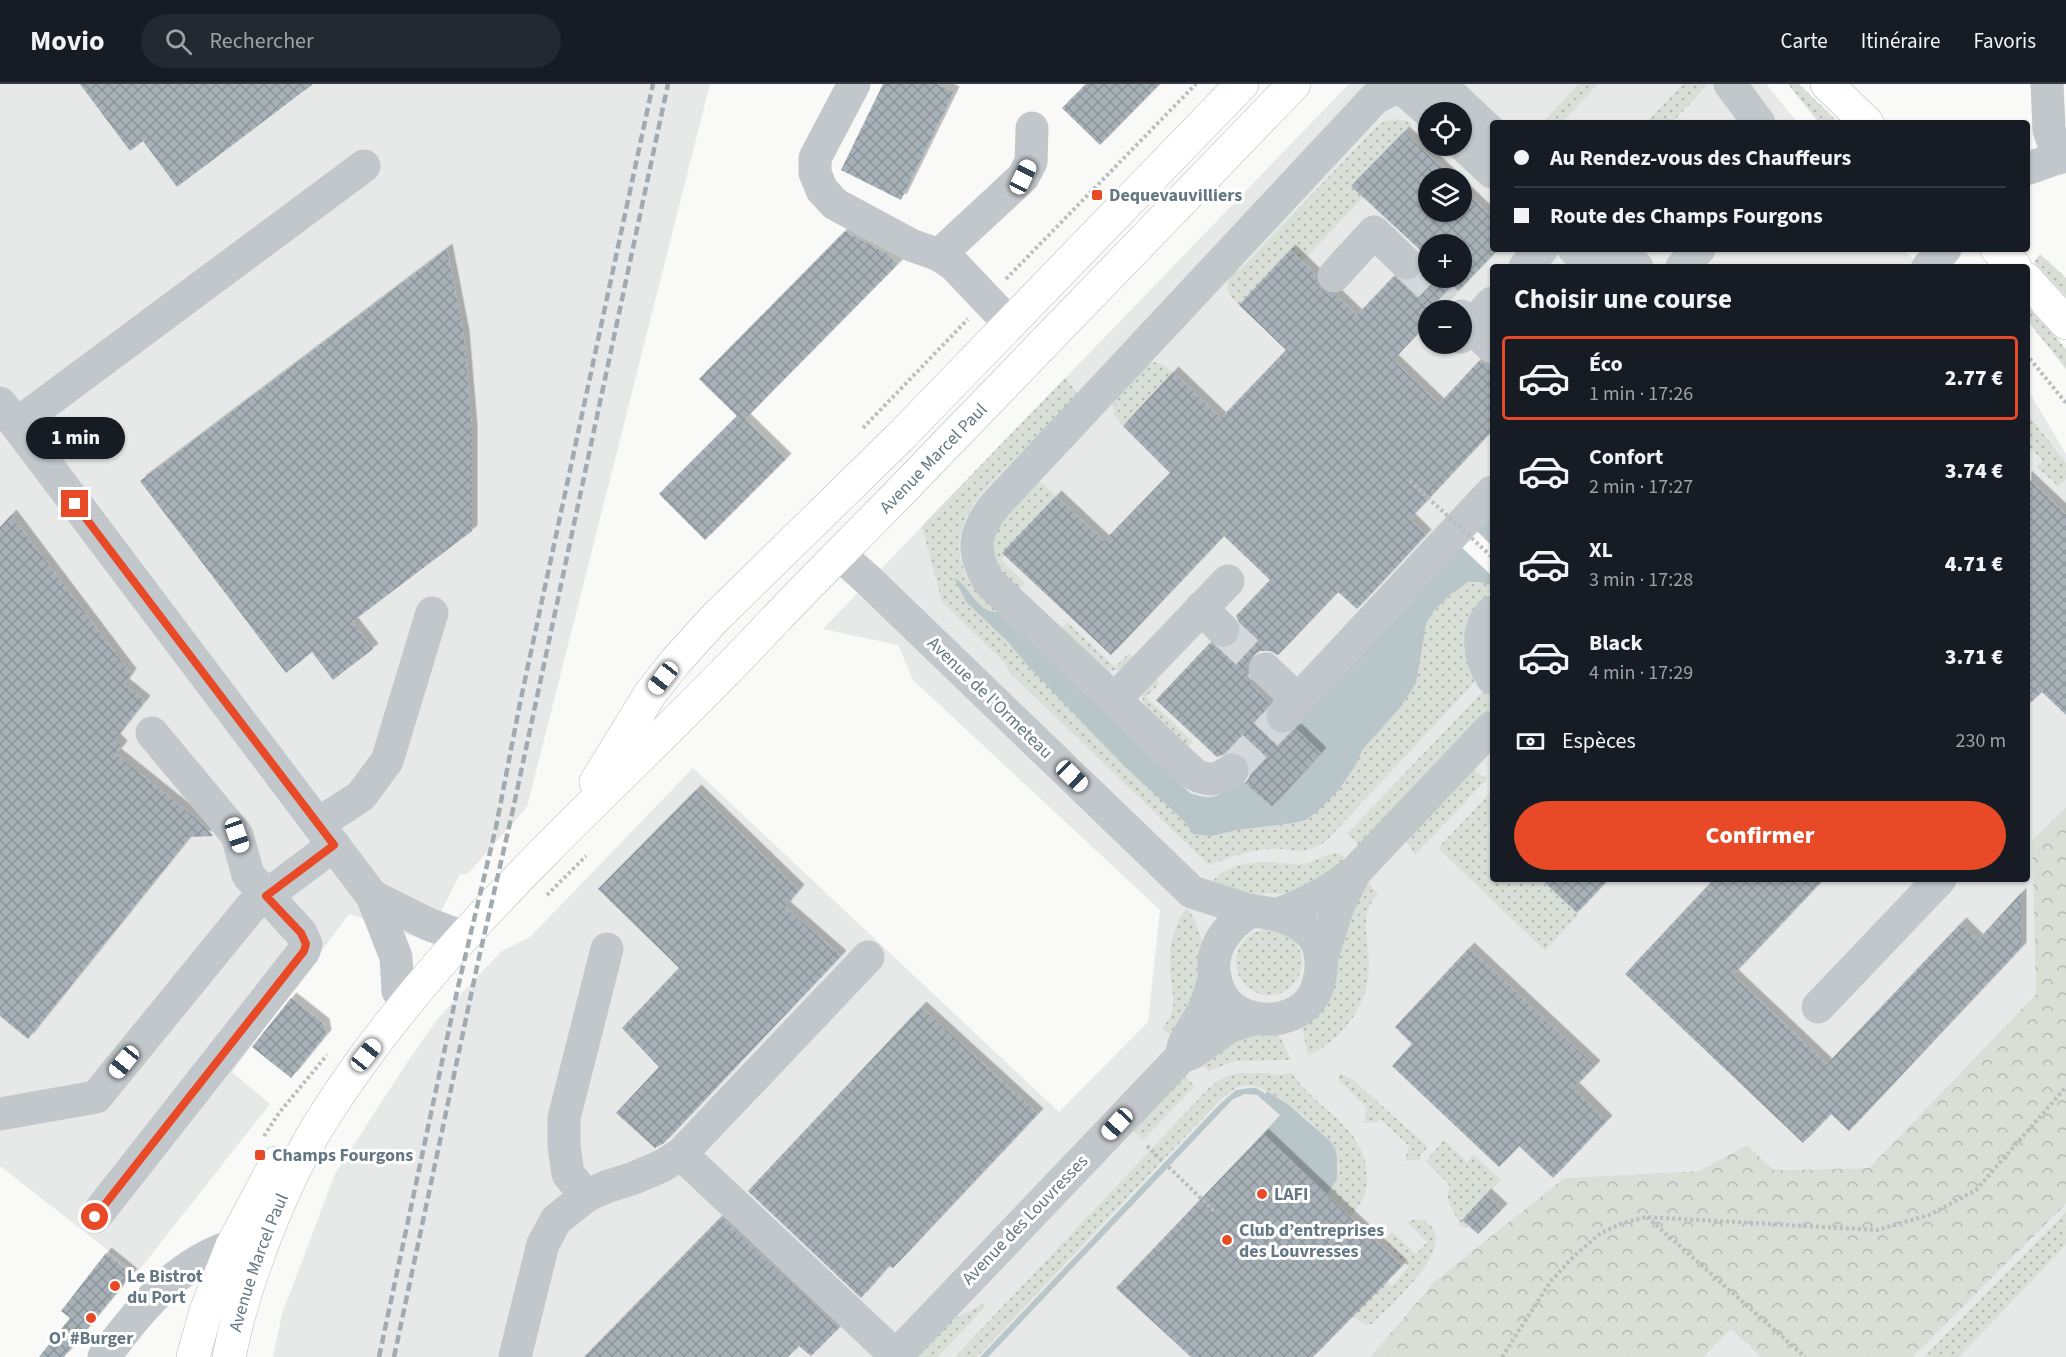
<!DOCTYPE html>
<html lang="fr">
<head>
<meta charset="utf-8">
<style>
	body { margin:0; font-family:"Source Sans 3",sans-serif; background:#242831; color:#f1f3f6; height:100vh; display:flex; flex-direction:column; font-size:22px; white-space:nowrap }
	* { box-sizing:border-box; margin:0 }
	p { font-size:20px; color:#9ea1a6 }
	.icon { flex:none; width:33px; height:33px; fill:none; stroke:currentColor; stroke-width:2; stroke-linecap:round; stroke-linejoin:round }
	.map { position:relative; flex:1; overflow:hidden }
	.sheet { position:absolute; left:1490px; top:180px; width:540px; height:618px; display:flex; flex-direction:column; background:#171b24; border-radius:6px; box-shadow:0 2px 4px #0004 }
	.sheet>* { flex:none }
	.banner { position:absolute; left:1490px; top:36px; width:540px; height:132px; border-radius:6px; box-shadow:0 2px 4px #0004; display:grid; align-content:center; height:132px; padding:0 24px; background:#171b24 }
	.buttons { position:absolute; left:1418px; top:18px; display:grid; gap:12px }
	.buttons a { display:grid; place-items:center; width:54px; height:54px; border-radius:50%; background:#171b24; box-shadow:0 2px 4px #0004; font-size:30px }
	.end { position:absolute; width:27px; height:27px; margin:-14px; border:8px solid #e84a28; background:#fff; box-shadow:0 0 0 3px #fff }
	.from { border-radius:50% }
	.bubble { position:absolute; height:42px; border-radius:21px; background:#171b24; box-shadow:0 2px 4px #0004; font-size:20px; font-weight:800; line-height:42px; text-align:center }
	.car { position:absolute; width:18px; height:36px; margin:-18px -9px; border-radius:8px; box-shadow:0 0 4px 2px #0007; background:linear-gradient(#fff 24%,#345 0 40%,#fff 0 76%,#345 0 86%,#fff 0) }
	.banner b { display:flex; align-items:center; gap:21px; height:57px; font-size:22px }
	.banner b+b { border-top:2px solid #363941 }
	.banner i { width:15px; height:15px; background:#f1f3f6 }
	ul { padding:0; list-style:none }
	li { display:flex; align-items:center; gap:18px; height:84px; margin:0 12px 9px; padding:0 12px; border:3px solid transparent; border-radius:6px }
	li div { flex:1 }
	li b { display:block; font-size:22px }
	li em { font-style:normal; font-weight:800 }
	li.active { border-color:#e84a28 }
	li>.icon { width:54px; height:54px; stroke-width:1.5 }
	h2 { padding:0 24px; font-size:27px; line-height:72px }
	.pay { display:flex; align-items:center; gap:15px; height:66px; padding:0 24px; font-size:22px }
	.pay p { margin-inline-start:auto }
	.primary-button { display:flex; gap:12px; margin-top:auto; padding:12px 24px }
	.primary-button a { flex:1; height:69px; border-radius:36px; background:#e84a28; color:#fff; font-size:24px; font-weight:800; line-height:69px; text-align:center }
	header { display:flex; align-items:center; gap:36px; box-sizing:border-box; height:84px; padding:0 30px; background:#171b24; border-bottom:2px solid #363941 }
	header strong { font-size:28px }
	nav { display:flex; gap:33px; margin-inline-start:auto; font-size:21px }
	.search { width:420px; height:54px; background:#242831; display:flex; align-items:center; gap:15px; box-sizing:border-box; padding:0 21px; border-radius:33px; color:#9ea1a6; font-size:22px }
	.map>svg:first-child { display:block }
</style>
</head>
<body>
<header>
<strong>Movio</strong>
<div class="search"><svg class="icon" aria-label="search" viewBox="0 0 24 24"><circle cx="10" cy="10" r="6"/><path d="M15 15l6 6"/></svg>Rechercher</div>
<nav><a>Carte</a><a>Itinéraire</a><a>Favoris</a></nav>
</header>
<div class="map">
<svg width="2066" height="1273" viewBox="0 0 2066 1273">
	<defs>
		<pattern id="grass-dots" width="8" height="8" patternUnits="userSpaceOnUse" patternTransform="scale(1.5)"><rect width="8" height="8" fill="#d9ded6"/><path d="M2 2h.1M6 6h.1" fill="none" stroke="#b4b9b3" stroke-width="1.8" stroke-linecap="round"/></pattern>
		<pattern id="forest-crowns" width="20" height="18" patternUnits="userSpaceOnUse" patternTransform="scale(1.5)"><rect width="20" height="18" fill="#d9ded6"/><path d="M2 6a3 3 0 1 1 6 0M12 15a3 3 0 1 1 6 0" fill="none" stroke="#b4b9b3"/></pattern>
		<pattern id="building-cross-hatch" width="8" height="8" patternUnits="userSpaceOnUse" patternTransform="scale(1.5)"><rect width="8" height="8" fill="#a7b1b7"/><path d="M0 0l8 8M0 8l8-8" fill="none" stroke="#8c959a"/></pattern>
		<filter id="shadow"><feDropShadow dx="5.5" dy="-5.5" stdDeviation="0" flood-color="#0004"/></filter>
	</defs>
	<rect width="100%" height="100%" fill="#f9f9f7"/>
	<g fill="#e7e9e8" fill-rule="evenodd">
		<polygon points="0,0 710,0 527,723 468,790 460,790 426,857 349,830 232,988 270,1020 137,1189 0,1082"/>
		<path d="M1349 0H1766L1798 39H1492V165H1902L1922 183H1492V795H2026L2027 304 2066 370V723L2032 758 2036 910 1869 1084 1774 1086 1747 1061 1699 1087 1564 1094 1435 1197 1370 1273H273L282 1230 335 1090 408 977 439 933 502 867 530 853 693 684 1059 1028 1148 938 1160 826 913 596 898 561 823 545ZM1428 28H1461V62H1428ZM1428 94H1461V128H1428ZM1428 160H1461V194H1428ZM1428 226H1461V260H1428Z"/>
		<polygon points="2066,1120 2066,1273 1913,1273"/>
		<polygon points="1731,1245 1761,1273 1704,1273"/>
	</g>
	<g fill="url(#grass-dots)">
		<polygon points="1579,0 1598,0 1562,39 1542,39"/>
		<polygon points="1683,0 1708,0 1672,39 1646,39"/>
		<polygon points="1788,0 1799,0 1839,39 1819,39"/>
		<polygon points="1392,35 1407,37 1412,41 1351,102 1363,113 1302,178 1289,167 1239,221 1229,210 1227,201 1234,181 1240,186 1379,40"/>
		<polygon points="2040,170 2066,194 2066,213 2034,178"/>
		<polygon points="2026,220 2066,265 2066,285 2027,236"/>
		<polygon points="1154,278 1163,281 1173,288 1123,342 1114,331 1113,315 1147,279"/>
		<path d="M1065 294 1082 315 1028 370 1022 367C995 396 954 427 960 472 962 481 966 494 973 502 981 511 991 519 1000 528 980 529 970 511 959 497L967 519 1008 558 1029 583 1124 682 1182 735 1193 750 1212 752 1237 746 1294 739 1306 736 1316 729 1355 682 1363 665 1399 625 1415 599 1426 540 1434 527 1450 511 1468 498H1479L1488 501 1492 500V506L1474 526 1475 594 1473 600 1325 758C1299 774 1289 762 1264 765 1245 768 1227 774 1209 781L1010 589 1005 579 942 518 922 442Z"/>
		<polygon points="2027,329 2066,379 2066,395 2058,402 2037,383 2043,377 2027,361"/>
		<polygon points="1035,399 1042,399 1056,412 1002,469 1005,471 1001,476 1025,499 1016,509 994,488 987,451"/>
		<polygon points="1067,538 1115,583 1129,569 1135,576 1121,586 1104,587 1059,547"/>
		<polygon points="1153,592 1160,599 1146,613 1193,658 1184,667 1144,625 1142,610"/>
		<polygon points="1487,603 1492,612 1492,623 1360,762 1347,750"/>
		<polygon points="1473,685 1487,695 1415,771 1406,756"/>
		<polygon points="1492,707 1492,737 1486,744 1492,750 1492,795 1541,795 1577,829 1578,831 1545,867 1438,764"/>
		<path d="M1333 769 1341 770 1347 776 1319 802 1286 810 1269 809 1246 812 1210 802C1218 784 1249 777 1268 778 1279 778 1290 781 1302 780 1313 779 1322 772 1333 769Z"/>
		<path d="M1368 798 1378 810C1358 830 1369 855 1369 880 1370 918 1344 956 1308 971L1301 939 1331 910 1338 884 1337 852Z"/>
		<path d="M1187 825C1201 840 1207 872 1202 891 1196 913 1184 935 1176 956L1162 944C1181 923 1170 906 1170 882 1169 871 1171 860 1174 850 1177 840 1179 832 1187 825Z"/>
		<circle cx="1269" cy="878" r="33"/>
		<polygon points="1277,946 1291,976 1235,977 1209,987 1197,976 1216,958"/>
		<path d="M1238 989H1268L1277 991 1292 989C1315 1025 1366 1043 1367 1091 1367 1096 1367 1104 1365 1109 1362 1118 1356 1126 1351 1133L1327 1110C1335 1098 1341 1086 1336 1071 1330 1050 1270 1000 1247 1001 1236 1001 1228 1010 1219 1017L977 1273H955L1211 1002 1225 993Z"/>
		<polygon points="1341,990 1352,995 1428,1063 1420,1071 1421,1075 1405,1077 1409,1062 1380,1035 1377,1038 1364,1039 1367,1024 1339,996 1338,992"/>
		<polygon points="1183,991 1195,1002 1143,1056 1131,1045"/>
		<path d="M1444 1056 1467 1078 1474 1071 1501 1096 1462 1135 1468 1141 1466 1144 1460 1142C1456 1127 1442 1117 1450 1102L1426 1077Z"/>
		<polygon points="2066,1128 2066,1161 1959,1273 1924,1273"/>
		<path d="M1415 1135C1424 1135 1429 1139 1434 1146 1448 1171 1389 1222 1373 1239 1365 1243 1360 1238 1353 1232L1387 1197 1392 1202 1408 1183 1385 1157 1392 1148 1416 1170 1427 1158 1407 1138Z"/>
		<polygon points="983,1220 986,1222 938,1273 915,1273 948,1238"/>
	</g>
	<polygon fill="url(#forest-crowns)" points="2066,723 2066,1120 1913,1273 1761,1273 1731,1245 1704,1273 1370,1273 1435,1197 1564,1094 1699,1087 1747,1061 1774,1086 1869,1084 2036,910 2032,757"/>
	<g fill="#b8c6c9">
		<path d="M1492 427V500L1488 501 1479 498H1468L1450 511 1434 527 1426 540 1416 599 1399 625 1363 665 1355 682 1338 707 1316 729 1306 736 1294 739 1237 746 1212 752 1193 750 1182 735 1124 682 1029 583 1008 558 967 519 954 494C972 503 975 529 1000 528L1190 709C1215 718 1222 711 1240 694L1272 723 1321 669 1291 640Z"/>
		<polygon points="1250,1004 1256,1004 1266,1010 1267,1007 1289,1021 1330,1057 1335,1064 1337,1073 1337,1095 1327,1110 1263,1050 1280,1031 1257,1011 1245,1010 1233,1015 988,1273 980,1273 1219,1021 1236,1006"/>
	</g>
	<polygon fill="#f9f9f7" points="1473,443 1492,462 1492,492 1457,459"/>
	<g fill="url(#building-cross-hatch)" fill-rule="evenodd" filter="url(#shadow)">
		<polygon points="80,0 313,0 177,103 143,57 130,67"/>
		<polygon points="883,0 938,0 954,8 901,116 841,86"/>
		<polygon points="1086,0 1160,0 1100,61 1062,24"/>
		<path d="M1404 48 1453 94H1428V128H1461V103L1492 133V172L1440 226H1428V239L1393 276 1439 320 1479 277 1487 281H1492V347L1410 435 1426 451 1357 525 1338 508 1278 571 1270 567H1260L1251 573 1247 580V590L1252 598 1250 600 1270 619 1265 628V637L1270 645 1279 650H1289L1296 645 1321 669 1272 723 1245 699 1249 694 1251 686 1247 675 1240 669 1232 667 1217 673 1156 616 1210 559 1219 564H1227L1237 559 1241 551V542L1236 532 1270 496 1224 452 1111 571 1002 469 1056 412 1104 457 1170 389 1123 342 1173 288 1221 334 1286 266 1239 221 1290 166 1316 191V198L1321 205 1329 210H1335L1357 231 1393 193 1401 197H1411L1420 192 1424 183V174L1419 165 1351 102ZM1428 160H1461V194H1428Z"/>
		<polygon points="845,147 886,169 898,180 745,335 786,375 705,456 659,410 737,332 699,295"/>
		<polygon points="447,165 464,252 472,346 472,447 352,538 373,565 333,596 312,568 286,589 140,397"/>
		<polygon points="2026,392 2066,430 2066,631 2042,608 2026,623"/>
		<polygon points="11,431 131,590 124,600 145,617 115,655 122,662 116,670 204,741 213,752 190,753 28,955 0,932 0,443"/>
		<polygon points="696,706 799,806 785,823 841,872 664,1059 655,1064 616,1029 659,983 622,944 679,884 598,805"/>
		<polygon points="1541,795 1609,795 1577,829"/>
		<polygon points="1714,795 1824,795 1733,891 1827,980 1961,839 1978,856 2021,809 2021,864 1849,1047 1831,1030 1803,1059 1625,890"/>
		<polygon points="1469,864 1595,982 1574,1004 1607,1037 1553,1094 1519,1062 1499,1083 1392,982 1412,960 1395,943"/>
		<polygon points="291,914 324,940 326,951 291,994 252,963"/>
		<polygon points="921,923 1038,1030 893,1184 889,1182 861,1214 748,1107"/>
		<polygon points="1263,1050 1402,1182 1313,1273 1191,1273 1116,1204"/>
		<polygon points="1486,1110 1502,1125 1478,1150 1462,1136"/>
		<polygon points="721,1133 839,1244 811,1272 799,1262 788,1273 584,1273"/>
		<polygon points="106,1169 132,1190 64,1273 39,1273 70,1234 61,1227"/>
	</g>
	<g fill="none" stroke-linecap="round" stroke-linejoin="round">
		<g stroke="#d4d8da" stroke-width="33" stroke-dasharray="33 16" stroke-linecap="butt">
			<polyline points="1406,179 1447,219"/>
			<polyline points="1223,546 1265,585"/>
			<polyline points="1232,686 1283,632"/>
		</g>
		<defs>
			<g id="major">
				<polyline points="1827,0 1867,39"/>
				<polyline points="1997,165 2015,183"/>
				<polyline points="2026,195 2066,239"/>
				<polyline points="596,698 650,610 676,577 714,535 899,354 1242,0"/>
				<polyline points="193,1273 206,1227 232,1162 276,1079"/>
				<path id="s1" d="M229 1273C244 1198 283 1096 325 1031 444 844 622 700 772 539 824 484 879 431 931 376 1053 251 1174 126 1294 0"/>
			</g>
		</defs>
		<use href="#major" stroke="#b4babe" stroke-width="34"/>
		<g stroke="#babec1" stroke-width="4" stroke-dasharray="3 3" stroke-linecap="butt">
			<polyline points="1006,195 1196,0"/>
			<polyline points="2026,270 2066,319"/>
			<polyline points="863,344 968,235"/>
			<polyline points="547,811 586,772"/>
			<polyline points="264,1052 279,1029 327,971"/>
			<polyline points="1147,1062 1215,1128"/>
			<polyline points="1647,1133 1805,1273"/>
			<polyline points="1502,1273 1551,1197 1575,1171 1601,1149 1623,1139 1646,1133 1877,1146 1929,1131 1976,1106 2066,1003"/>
		</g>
		<g stroke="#c2c7cb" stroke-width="33">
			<polyline points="854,0 815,74 815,89 822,106 835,120 911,161 939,171 953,180 1010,240"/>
			<polyline points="1427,0 1444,4 1492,49"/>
			<polyline points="1730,0 1759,39"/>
			<polyline points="2047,0 2049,46 2059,74"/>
			<polyline points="1400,2 1429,28"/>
			<polyline points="1461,59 1492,88"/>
			<polyline points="2026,85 2066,71"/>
			<polyline points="1574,165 1593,183"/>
			<polyline points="1618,165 1637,183"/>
			<polyline points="939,171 1023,93 1031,78 1032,44"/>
			<polyline points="1525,183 1542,165"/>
			<polyline points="1682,183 1699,165"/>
			<polyline points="1928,183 1945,165"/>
			<polyline points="1334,192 1374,148 1406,179"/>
			<polyline points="1461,232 1492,263"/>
			<polyline points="1461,253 1492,219"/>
			<polyline points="0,319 372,812 396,873 398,907"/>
			<polyline points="17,340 364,82"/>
			<polyline points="840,471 866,494 1192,808 1251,827"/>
			<polyline points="1201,524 1223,546"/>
			<path d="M1492 528C1475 547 1479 573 1492 594"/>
			<polyline points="1265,585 1298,616"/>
			<polyline points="1114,616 1228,497"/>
			<polyline points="1283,632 1492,408"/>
			<path d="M1232 686C1217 696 1210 698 1194 690L989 498C971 467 973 448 996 420L1375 14 1404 0"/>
			<polyline points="318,740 361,712 387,677 432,529"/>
			<polyline points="372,812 428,840 463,853"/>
			<path d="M1251 827C1296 830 1333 850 1318 901 1307 938 1257 945 1230 922 1223 916 1219 907 1216 899 1207 868 1225 843 1251 827Z"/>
			<path d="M1278 830C1309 819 1328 808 1355 788L1492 643"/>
			<polyline points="1321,876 1338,822 1354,790"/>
			<polyline points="1818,923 1940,795"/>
			<polyline points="1181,973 1184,960 1205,924 1215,893"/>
			<polyline points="0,1030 96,1013 251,823 334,761"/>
			<polyline points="681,1070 868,873"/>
			<polyline points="586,1112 568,1090 564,1062 564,1034 607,865"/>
			<polyline points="95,1133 304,867 306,860 301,849 248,791 237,751 152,649"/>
			<path d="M104 1273C139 1227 174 1181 232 1162"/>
			<polyline points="515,1273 543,1160 556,1136 586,1112 606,1103 634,1094 662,1082 681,1070 896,1272"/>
			<polyline points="895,1273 1181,973 1192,969 1228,943 1256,934"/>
		</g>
		<use href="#major" stroke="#fff" stroke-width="33"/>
		<g stroke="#a1aaaf" stroke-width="4.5" stroke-dasharray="9 4.5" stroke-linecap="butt">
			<polyline points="379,1273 458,903 496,743 520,619 653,0"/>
			<polyline points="394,1273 478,878 512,730 668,0"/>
		</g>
		<polyline stroke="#babec1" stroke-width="4" stroke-dasharray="3 3" stroke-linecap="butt" points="1410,397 1492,473"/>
	</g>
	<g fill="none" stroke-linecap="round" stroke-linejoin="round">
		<polyline stroke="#e84a28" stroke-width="8" points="75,420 334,761 266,812 301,849 306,860 304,867 95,1133"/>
	</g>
	<g fill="#e84a28" stroke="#fff" stroke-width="2">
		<rect x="1091" y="105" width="12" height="12" rx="3"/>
		<rect x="254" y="1065" width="12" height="12" rx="3"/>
		<circle cx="1262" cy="1110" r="6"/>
		<circle cx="1227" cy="1156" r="6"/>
		<circle cx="115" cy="1202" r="6"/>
		<circle cx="91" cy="1234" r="6"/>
	</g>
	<g text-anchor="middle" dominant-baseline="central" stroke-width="6" stroke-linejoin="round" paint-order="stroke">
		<g font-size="18" font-weight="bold" fill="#647783" stroke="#fff" text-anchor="start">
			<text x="1109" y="111">Dequevauvilliers</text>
			<text x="272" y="1071">Champs Fourgons</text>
			<text x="1274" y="1110">LAFI</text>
			<text x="1239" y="1146">Club d’entreprises<tspan x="1239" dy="21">des Louvresses</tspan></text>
			<text x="127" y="1192">Le Bistrot<tspan x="127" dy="21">du Port</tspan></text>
			<text x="91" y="1254" text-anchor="middle">O' #Burger</text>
		</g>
		<g font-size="18" fill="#647783" stroke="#fff">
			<text stroke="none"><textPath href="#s1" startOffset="1158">Avenue Marcel Paul</textPath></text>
			<text transform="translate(990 614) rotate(44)">Avenue de l'Ormeteau</text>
			<text transform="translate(1025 1136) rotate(-46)">Avenue des Louvresses</text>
			<text stroke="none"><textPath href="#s1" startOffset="99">Avenue Marcel Paul</textPath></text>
		</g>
	</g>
</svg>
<div class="buttons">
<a><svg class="icon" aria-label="locate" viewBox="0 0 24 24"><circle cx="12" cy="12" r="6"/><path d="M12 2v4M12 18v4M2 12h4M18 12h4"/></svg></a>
<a><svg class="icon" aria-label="layers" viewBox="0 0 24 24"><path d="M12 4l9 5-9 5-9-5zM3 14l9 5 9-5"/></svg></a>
<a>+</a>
<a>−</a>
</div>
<i class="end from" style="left:95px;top:1133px"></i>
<i class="end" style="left:75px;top:420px"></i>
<div class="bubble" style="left:26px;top:333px;width:99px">1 min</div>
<i class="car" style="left:1023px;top:93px;rotate:26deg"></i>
<i class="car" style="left:663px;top:594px;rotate:218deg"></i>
<i class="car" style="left:1072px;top:692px;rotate:134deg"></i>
<i class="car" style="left:237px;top:751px;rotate:161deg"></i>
<i class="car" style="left:366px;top:971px;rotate:39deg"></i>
<i class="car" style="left:124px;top:978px;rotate:219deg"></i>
<i class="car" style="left:1117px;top:1040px;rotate:223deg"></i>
<div class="banner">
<b><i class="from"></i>Au Rendez-vous des Chauffeurs</b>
<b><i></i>Route des Champs Fourgons</b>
</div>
<section class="sheet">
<h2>Choisir une course</h2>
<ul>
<li class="active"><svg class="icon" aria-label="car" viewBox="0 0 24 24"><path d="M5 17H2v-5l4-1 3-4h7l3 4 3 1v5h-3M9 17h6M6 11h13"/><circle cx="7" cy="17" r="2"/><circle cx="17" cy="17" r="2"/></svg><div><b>Éco</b><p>1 min · 17:26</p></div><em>2.77 €</em></li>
<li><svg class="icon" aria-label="car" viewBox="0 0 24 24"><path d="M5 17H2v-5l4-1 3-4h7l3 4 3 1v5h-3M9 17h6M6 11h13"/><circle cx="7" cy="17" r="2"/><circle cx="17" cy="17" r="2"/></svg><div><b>Confort</b><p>2 min · 17:27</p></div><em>3.74 €</em></li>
<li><svg class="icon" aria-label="car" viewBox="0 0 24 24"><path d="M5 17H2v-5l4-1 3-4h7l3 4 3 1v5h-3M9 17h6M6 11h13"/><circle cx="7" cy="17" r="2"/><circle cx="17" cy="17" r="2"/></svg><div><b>XL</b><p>3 min · 17:28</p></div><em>4.71 €</em></li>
<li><svg class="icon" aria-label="car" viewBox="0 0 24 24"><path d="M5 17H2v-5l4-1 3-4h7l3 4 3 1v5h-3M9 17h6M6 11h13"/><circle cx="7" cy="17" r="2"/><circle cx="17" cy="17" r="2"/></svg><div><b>Black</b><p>4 min · 17:29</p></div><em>3.71 €</em></li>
</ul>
<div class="pay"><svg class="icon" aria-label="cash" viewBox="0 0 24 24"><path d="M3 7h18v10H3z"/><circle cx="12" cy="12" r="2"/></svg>Espèces<p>230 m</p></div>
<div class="primary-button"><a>Confirmer</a></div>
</section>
</div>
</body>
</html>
